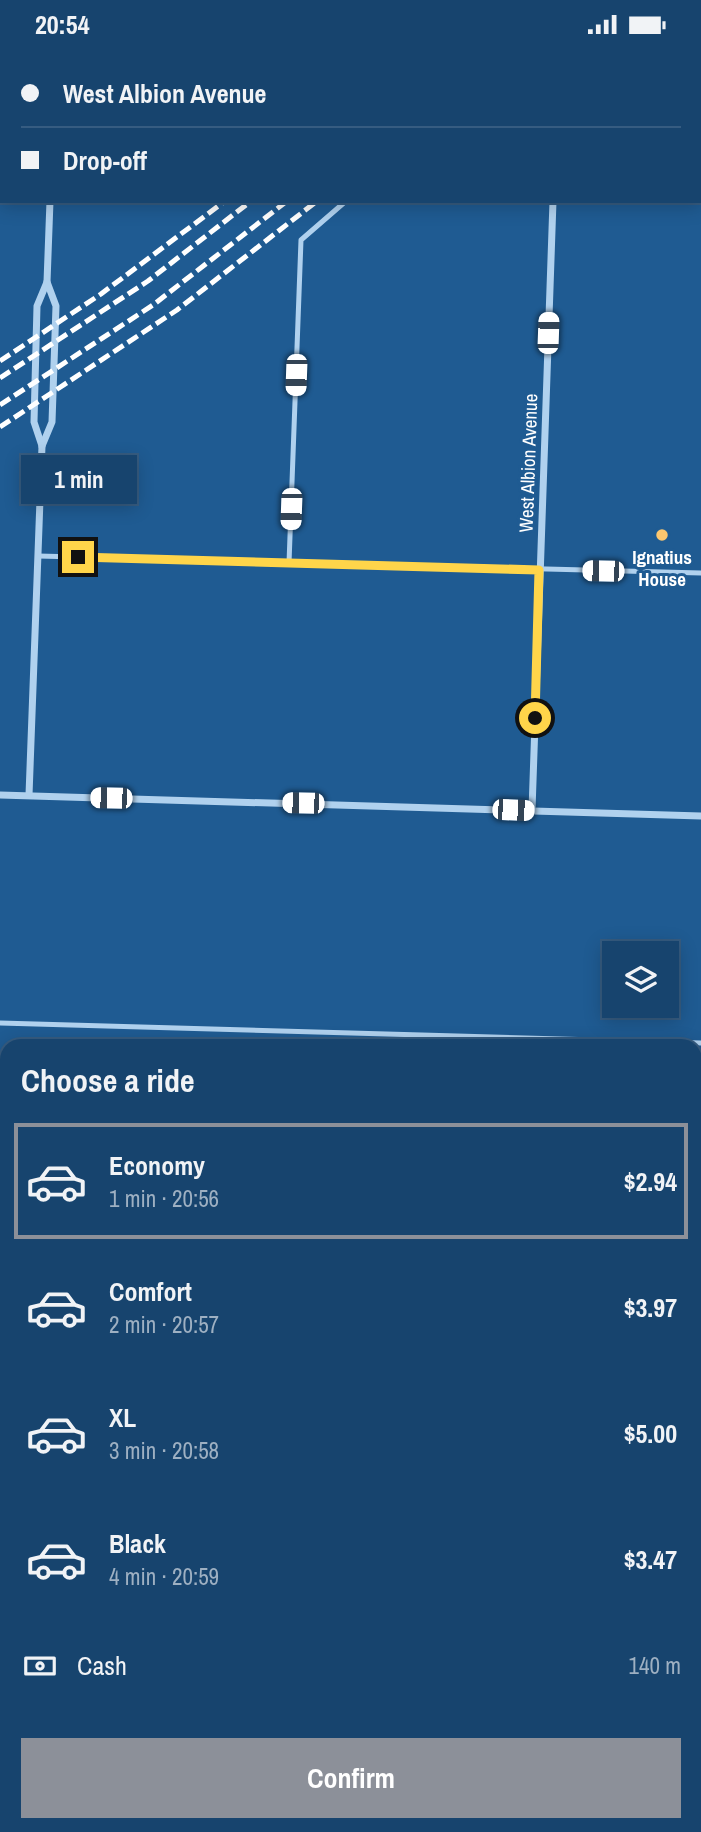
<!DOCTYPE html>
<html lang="en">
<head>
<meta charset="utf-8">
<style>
	body { margin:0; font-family:"Archivo Narrow",sans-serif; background:#204b73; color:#f1f3f6; height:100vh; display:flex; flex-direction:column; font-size:26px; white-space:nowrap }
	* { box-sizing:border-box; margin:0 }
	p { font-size:23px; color:#9eb0c2 }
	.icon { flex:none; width:38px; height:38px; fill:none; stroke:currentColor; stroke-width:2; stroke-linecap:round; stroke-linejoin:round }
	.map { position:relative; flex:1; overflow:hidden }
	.sheet { position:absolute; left:0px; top:990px; width:702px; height:793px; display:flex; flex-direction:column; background:#17446e; border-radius:21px 21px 0 0; box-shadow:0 4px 18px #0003,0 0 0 2px #365c81 }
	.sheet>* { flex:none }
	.banner { position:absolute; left:0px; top:0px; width:702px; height:154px; box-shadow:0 4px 18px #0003,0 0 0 2px #365c81; display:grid; align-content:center; height:154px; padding:0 21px; background:#17446e }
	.controls { position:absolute; left:602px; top:892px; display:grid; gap:14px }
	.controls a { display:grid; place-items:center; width:77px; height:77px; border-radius:0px; background:#17446e; box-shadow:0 4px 18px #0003,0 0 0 2px #365c81; font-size:35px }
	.end { position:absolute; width:32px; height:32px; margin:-16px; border:9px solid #ffd54a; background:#111; box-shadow:0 0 0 4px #111 }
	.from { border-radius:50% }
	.bubble { position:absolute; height:49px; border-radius:0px; background:#17446e; box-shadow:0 4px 18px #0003,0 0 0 2px #365c81; font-size:23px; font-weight:700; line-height:49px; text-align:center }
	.car { position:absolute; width:21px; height:42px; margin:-21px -10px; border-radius:9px; box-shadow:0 0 5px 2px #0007; background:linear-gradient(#fff 24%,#345 0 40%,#fff 0 76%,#345 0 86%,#fff 0) }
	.banner b { display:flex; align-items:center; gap:24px; height:66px; font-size:26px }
	.banner b+b { border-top:2px solid #365c81 }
	.banner i { width:18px; height:18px; background:#f1f3f6 }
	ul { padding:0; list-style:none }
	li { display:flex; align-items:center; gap:21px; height:116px; margin:0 14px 10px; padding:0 7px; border:4px solid transparent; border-radius:0px }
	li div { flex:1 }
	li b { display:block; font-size:26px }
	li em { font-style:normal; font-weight:700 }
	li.current { border-color:#8c9099 }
	li>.icon { width:63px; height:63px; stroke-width:1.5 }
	h2 { padding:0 21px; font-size:32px; line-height:84px }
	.pay { display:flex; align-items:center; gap:18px; height:77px; padding:0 21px; font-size:26px }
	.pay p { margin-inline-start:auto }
	.button { display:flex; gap:14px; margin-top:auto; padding:14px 21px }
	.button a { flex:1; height:80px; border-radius:0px; background:#8c9099; color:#fff; font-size:28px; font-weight:700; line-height:80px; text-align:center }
	.status { display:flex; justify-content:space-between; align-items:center; height:49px; padding:0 35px; background:#17446e; direction:ltr }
	.status svg { height:19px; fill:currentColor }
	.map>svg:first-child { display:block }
</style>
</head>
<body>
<div class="status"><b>20:54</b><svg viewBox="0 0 49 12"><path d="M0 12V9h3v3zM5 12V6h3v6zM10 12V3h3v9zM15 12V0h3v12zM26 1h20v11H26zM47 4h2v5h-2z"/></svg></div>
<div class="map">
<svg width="701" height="1783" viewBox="0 0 701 1783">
	<rect width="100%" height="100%" fill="#1f5b92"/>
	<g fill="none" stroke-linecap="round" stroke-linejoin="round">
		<g stroke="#b0d1ee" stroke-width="5">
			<polyline points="290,2 290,0"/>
			<polyline points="513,2 514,0"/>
			<polyline points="38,507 701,524"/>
			<polyline points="289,514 301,191 346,152"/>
			<polyline points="0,974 701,994"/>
			<polyline points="0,1402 7,1402"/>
			<polyline points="695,1421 701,1421"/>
			<polyline points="128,1783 128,1776"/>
			<polyline points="194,1783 194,1776"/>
			<polyline points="391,1783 391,1776"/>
			<polyline points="458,1783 458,1776"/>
		</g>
		<g stroke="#b0d1ee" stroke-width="7">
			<polyline points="43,0 100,2"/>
			<polyline points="548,0 549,2"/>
			<polyline points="557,0 557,2"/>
			<polyline points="350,2 354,0"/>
			<polyline points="700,22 701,22"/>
			<polyline points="42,397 52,373 56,257 47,233"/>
			<polyline points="0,746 701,767"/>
			<polyline points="29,746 42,397 34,373 37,257 47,233 50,152"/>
			<polyline points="532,761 553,152"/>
			<polyline points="0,1185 7,1185"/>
			<polyline points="695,1207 701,1208"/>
			<polyline points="0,1619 7,1619"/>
			<polyline points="695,1638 701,1638"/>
		</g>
		<g stroke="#fff" stroke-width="5" stroke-dasharray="12 5" stroke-linecap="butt">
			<polyline points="399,2 401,0"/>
			<polyline points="421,2 423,0"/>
			<polyline points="454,2 456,0"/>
			<polyline points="479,2 481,0"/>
			<polyline points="0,312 101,245 225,152"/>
			<polyline points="0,329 148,232 251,152"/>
			<polyline points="0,356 153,256 287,152"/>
			<polyline points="0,378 177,261 317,152"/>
		</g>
	</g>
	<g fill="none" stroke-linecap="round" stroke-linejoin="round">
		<polyline stroke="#ffd54a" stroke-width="9" points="78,508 539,521 535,669"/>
	</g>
	<circle fill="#fcc76f" stroke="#1f5b92" stroke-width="2.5" cx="662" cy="486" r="7"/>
	<g text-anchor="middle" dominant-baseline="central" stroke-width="6" stroke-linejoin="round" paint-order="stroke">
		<g font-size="19" fill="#fff" stroke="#1f5b92">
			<text transform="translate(528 414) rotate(-88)">West Albion Avenue</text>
		</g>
		<g font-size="19" font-weight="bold" fill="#fff" stroke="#1f5b92">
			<text x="662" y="508">Ignatius<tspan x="662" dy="22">House</tspan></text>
		</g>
	</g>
</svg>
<div class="controls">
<a><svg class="icon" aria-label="layers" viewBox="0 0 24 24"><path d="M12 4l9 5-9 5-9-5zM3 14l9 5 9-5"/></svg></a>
</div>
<i class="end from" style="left:535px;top:669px"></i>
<i class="end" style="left:78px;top:508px"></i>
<div class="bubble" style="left:21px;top:406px;width:116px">1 min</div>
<i class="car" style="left:548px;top:284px;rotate:2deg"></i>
<i class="car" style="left:296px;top:326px;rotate:182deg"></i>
<i class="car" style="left:291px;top:460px;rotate:182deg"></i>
<i class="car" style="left:603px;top:522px;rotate:271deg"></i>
<i class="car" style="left:111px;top:749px;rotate:271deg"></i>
<i class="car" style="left:303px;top:754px;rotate:271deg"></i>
<i class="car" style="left:513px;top:761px;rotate:92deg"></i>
<div class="banner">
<b><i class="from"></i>West Albion Avenue</b>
<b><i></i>Drop-off</b>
</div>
<section class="sheet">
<h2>Choose a ride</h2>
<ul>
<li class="current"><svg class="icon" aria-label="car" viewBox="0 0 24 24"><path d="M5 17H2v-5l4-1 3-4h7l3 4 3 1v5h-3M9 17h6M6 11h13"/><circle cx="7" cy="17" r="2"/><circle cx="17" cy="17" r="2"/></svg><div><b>Economy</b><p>1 min · 20:56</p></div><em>$2.94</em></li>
<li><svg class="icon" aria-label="car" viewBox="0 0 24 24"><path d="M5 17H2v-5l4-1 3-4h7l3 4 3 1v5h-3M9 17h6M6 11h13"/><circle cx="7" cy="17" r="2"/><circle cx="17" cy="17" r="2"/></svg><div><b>Comfort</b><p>2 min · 20:57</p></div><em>$3.97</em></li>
<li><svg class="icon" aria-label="car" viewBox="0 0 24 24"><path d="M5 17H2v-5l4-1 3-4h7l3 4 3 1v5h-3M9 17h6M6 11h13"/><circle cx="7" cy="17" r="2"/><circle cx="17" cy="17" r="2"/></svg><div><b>XL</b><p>3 min · 20:58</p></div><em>$5.00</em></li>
<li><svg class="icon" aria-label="car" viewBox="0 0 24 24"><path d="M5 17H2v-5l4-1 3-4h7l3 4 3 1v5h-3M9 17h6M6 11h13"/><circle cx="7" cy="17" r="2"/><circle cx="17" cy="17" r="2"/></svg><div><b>Black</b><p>4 min · 20:59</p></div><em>$3.47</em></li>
</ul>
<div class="pay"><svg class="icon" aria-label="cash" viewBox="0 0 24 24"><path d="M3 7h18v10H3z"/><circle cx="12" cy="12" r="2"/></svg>Cash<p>140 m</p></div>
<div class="button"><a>Confirm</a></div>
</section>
</div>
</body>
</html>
